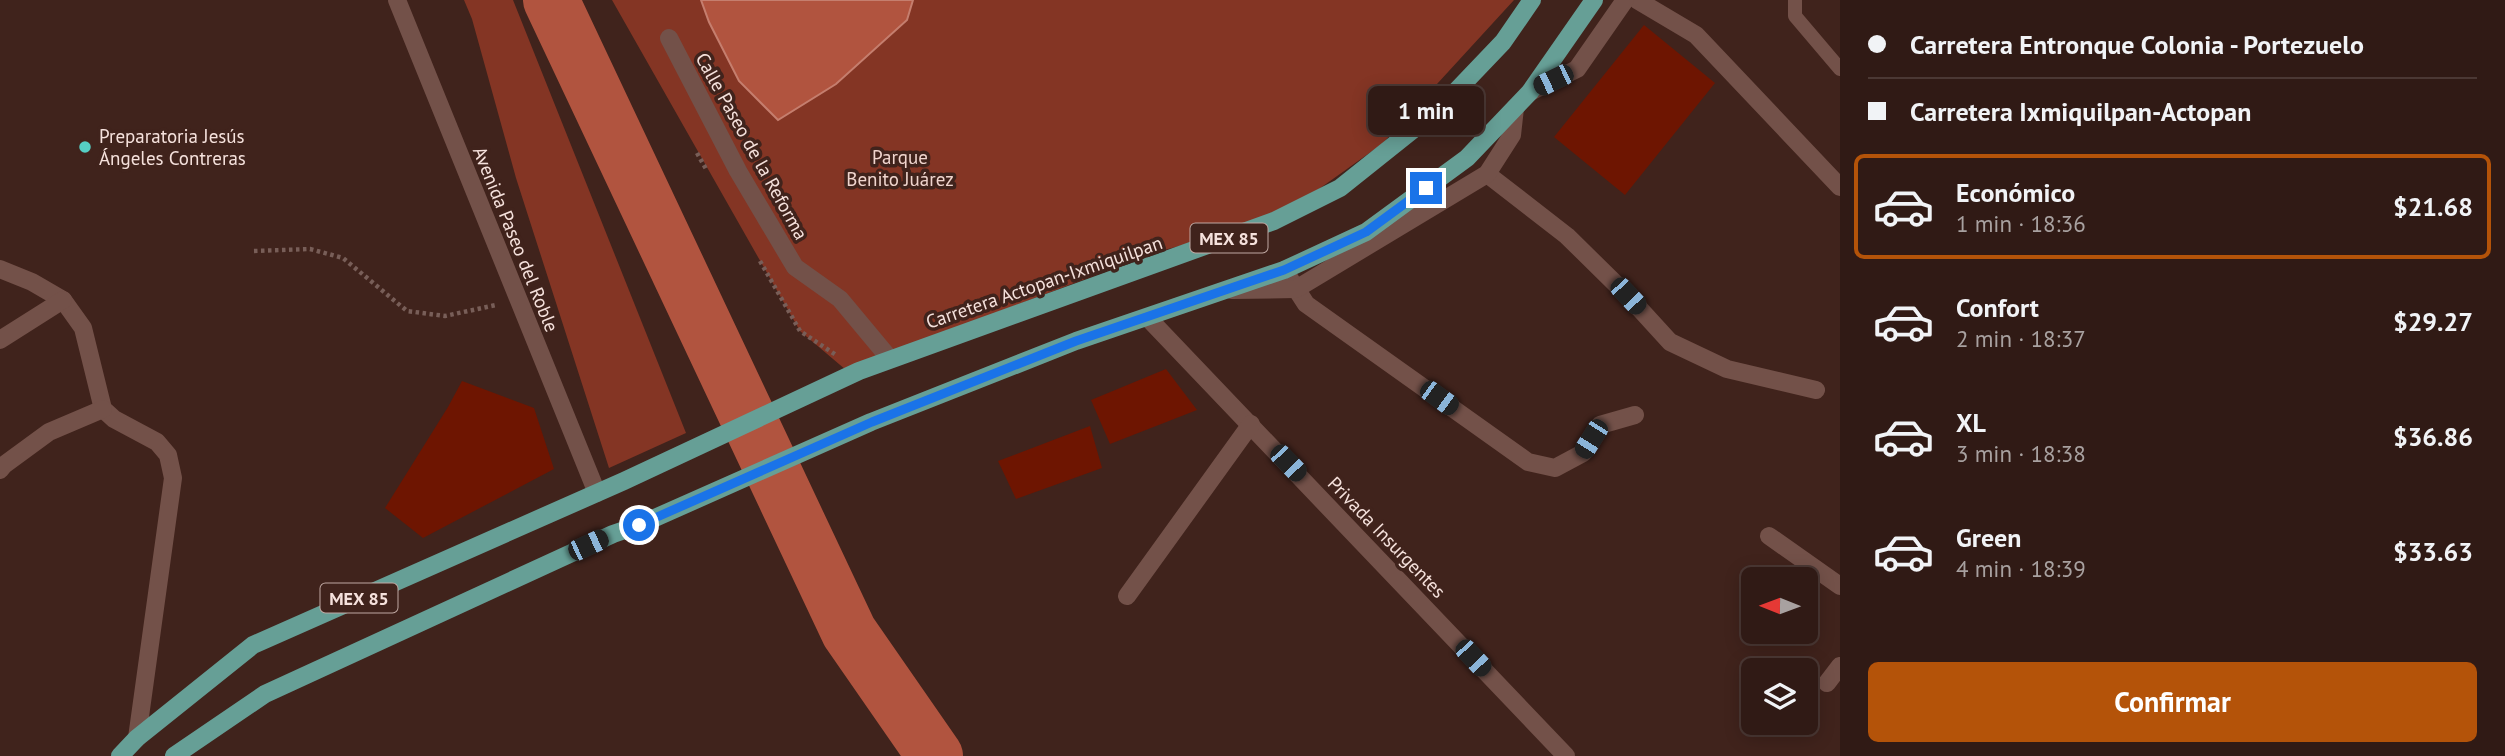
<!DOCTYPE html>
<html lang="es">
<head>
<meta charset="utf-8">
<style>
	body { margin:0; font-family:"PT Sans",sans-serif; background:#38231e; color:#f1f3f6; height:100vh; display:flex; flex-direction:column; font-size:26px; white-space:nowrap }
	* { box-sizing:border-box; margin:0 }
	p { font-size:23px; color:#a8a1a0 }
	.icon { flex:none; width:38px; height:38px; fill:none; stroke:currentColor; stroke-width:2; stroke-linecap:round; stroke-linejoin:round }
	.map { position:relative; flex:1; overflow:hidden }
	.drawer { display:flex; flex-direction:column; background:#301a15; width:665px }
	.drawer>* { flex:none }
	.guide { display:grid; align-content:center; height:154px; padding:0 28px; background:#301a15 }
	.needle { width:46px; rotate:271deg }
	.fabs { position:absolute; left:1741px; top:567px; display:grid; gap:14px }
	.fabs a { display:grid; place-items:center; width:77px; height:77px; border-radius:10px; background:#301a15; box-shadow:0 4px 18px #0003,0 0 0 2px #4b3834; font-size:35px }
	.end { position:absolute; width:32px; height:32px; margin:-16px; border:9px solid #1a73e8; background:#fff; box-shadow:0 0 0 4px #fff }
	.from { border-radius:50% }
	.bubble { position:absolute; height:49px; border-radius:10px; background:#301a15; box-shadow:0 4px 18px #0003,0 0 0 2px #4b3834; font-size:23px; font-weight:800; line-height:49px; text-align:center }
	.car { position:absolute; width:21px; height:42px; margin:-21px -10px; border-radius:9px; box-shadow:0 0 5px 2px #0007; background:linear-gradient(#222 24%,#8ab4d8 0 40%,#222 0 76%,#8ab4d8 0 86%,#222 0) }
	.guide b { display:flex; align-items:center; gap:24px; height:66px; font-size:26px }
	.guide b+b { border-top:2px solid #4b3834 }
	.guide i { width:18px; height:18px; background:#f1f3f6 }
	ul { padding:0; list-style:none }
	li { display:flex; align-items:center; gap:21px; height:105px; margin:0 14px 10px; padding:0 14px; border:4px solid transparent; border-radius:10px }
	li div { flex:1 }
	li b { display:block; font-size:26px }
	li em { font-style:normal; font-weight:800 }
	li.active { border-color:#b45309 }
	li>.icon { width:63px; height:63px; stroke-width:1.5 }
	.cta { display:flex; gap:14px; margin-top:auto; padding:14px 28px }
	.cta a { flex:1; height:80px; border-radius:10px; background:#b45309; color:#fff; font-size:28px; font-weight:800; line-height:80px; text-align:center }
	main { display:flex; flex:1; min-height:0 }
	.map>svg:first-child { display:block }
</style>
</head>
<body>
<main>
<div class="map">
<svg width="1840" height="756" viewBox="0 0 1840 756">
	<rect width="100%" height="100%" fill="#40231c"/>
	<g fill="#843524">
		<polygon points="464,0 513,0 686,433 609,468 516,178 472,19"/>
		<polygon points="612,0 1514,0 1382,144 1274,221 1153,253 846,370 800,331"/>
	</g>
	<polygon fill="#b1543f" stroke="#c57e6e" stroke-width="2" points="701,0 913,0 907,20 836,84 778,120 739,81 709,22"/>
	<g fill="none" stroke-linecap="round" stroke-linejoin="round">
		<polyline stroke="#b1543f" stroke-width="56" points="551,0 849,632 935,756"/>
	</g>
	<g fill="#6e1501">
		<polygon points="1644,25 1715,83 1625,195 1554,137"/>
		<polygon points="1166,369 1197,410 1110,444 1091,400"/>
		<polygon points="462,381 534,408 554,469 423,538 385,508 448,407"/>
		<polygon points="1090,426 1102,468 1016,499 998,461"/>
	</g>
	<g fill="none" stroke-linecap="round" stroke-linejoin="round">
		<g stroke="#785e58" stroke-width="4.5" stroke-dasharray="3.5 3.5" stroke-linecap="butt">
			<polyline points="697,153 706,169"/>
			<polyline points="254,251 310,249 343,258 407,311 445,316 496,305"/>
			<polyline points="760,261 800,331 836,355"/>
		</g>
		<polyline stroke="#735149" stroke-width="14" points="1795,0 1795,16 1840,69"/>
		<g stroke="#735149" stroke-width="18">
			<polyline points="1637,0 1696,35 1840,187"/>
			<polyline points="669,38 738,171 795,267 840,299 890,359"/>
			<polyline points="1530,92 1577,69 1625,0"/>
			<polyline points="1487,174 1567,236 1628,296 1670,342 1727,369 1816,390"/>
			<polyline points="0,269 32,282 63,300 83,328 103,409 114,419 157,442 168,455 173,478 137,738"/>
			<polyline points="1284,270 1306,304 1528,462 1555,468 1583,453 1600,425 1635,415"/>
			<polyline points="1232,290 1296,289 1487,174 1512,135 1515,108"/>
			<polyline points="1148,318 1566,756"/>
			<polyline points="0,340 63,300"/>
			<polyline points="0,470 4,465 49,432 103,409"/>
			<polyline points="1769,536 1840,586"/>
			<polyline points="1127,596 1251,424"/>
			<polyline points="1827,683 1840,666"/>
		</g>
		<polyline stroke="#735149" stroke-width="18" points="397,0 597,493"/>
		<g stroke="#669f96" stroke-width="18">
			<polyline points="120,756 137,738 253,645 624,481 859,371 1274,221 1340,188 1439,109 1503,42 1532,0"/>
			<polyline points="174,756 265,694 613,534 639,525 871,422 1076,341 1284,270 1366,232 1467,158 1530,92 1594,0"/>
		</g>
	</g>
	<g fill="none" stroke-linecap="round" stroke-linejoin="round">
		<polyline stroke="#1a73e8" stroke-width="9" points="639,525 872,422 1076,341 1284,270 1366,232 1426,188"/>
	</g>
	<circle fill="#56cec4" stroke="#40231c" stroke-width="2.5" cx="85" cy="147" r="7"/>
	<g text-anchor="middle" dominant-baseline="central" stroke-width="7" stroke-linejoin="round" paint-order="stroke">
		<g fill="#40231c" stroke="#bfa8a2" stroke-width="2">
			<rect x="1190.5" y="223.5" width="77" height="29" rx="5"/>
			<rect x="320.5" y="583.5" width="77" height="29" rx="5"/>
		</g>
		<g font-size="18" font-weight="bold" fill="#f5e1dc">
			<text x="1229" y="238">MEX 85</text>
			<text x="359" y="598">MEX 85</text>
		</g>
		<g font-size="19" fill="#f5e1dc" stroke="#40231c" text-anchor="start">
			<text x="99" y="136">Preparatoria Jesús<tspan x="99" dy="22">Ángeles Contreras</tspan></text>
		</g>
		<g font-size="19" fill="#f5e1dc" stroke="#40231c">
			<text transform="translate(752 146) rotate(61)">Calle Paseo de la Reforma</text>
			<text transform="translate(516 239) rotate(68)">Avenida Paseo del Roble</text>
			<text transform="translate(1044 282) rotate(-19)">Carretera Actopan-Ixmiquilpan</text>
			<text transform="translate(1387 537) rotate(46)">Privada Insurgentes</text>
		</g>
		<g font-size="19" fill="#f0d5ce" stroke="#40231c">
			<text x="900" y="157">Parque<tspan x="900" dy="22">Benito Juárez</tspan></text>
		</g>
	</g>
</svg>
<div class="fabs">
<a><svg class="needle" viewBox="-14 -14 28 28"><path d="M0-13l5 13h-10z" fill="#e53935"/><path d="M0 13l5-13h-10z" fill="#a8a1a0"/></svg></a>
<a><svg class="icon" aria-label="layers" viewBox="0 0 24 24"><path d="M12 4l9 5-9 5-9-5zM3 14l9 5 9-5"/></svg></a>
</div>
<i class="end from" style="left:639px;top:525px"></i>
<i class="end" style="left:1426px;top:188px"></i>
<div class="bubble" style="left:1368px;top:86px;width:116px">1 min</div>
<i class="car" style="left:1553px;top:80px;rotate:244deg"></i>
<i class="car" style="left:1628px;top:296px;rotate:137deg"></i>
<i class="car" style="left:1439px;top:398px;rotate:126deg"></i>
<i class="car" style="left:1591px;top:439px;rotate:212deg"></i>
<i class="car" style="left:1288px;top:463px;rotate:136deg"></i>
<i class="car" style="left:588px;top:545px;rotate:65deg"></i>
<i class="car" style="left:1473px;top:658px;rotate:137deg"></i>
</div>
<section class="drawer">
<div class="guide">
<b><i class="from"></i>Carretera Entronque Colonia - Portezuelo</b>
<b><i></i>Carretera Ixmiquilpan-Actopan</b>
</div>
<ul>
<li class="active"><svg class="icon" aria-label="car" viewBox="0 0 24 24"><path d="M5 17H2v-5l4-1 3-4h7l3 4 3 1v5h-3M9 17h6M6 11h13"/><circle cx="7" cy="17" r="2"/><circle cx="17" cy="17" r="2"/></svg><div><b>Económico</b><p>1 min · 18:36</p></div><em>$21.68</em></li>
<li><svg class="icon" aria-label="car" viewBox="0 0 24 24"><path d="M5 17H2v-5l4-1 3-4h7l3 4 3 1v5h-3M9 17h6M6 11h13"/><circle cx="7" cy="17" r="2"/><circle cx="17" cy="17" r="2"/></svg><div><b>Confort</b><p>2 min · 18:37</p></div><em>$29.27</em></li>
<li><svg class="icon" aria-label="car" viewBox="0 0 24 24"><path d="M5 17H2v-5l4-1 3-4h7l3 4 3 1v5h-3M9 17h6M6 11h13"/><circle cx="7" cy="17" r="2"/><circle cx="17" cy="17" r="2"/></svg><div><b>XL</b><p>3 min · 18:38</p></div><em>$36.86</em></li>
<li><svg class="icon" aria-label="car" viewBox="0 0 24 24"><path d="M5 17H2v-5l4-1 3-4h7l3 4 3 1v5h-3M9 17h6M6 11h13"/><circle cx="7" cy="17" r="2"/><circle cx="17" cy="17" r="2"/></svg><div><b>Green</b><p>4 min · 18:39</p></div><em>$33.63</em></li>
</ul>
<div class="cta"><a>Confirmar</a></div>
</section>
</main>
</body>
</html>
